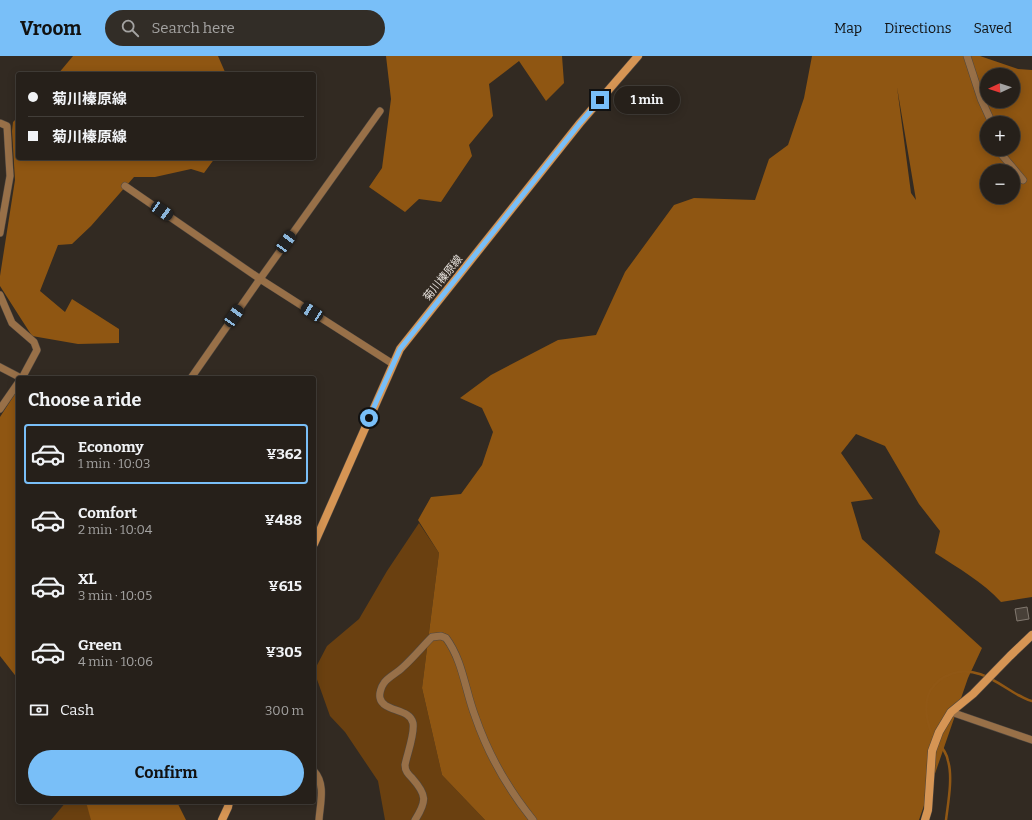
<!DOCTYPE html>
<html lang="en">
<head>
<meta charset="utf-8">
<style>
	body { margin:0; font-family:Bitter,"Noto Sans JP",serif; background:#322d27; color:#f1f3f6; height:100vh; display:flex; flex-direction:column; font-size:15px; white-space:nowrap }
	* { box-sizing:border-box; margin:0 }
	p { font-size:13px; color:#a4a3a2 }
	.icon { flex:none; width:22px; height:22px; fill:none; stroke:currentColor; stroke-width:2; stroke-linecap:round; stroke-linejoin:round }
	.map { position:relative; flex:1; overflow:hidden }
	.drawer { position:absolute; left:16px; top:320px; width:300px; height:428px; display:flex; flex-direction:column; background:#26201a; border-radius:4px; box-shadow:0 2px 10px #0003,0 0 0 1px #423e39 }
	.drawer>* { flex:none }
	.top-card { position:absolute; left:16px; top:16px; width:300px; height:88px; border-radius:4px; box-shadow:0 2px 10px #0003,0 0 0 1px #423e39; display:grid; align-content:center; height:88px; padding:0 12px; background:#26201a }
	.needle { width:26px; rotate:266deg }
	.tools { position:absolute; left:980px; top:12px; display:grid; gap:8px }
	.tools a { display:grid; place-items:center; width:40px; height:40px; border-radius:50%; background:#26201a; box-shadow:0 2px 10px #0003,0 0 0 1px #423e39; font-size:20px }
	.end { position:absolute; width:18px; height:18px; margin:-9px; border:5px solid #79bff8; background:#111; box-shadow:0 0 0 2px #111 }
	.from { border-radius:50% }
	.bubble { position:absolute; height:28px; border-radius:14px; background:#26201a; box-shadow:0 2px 10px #0003,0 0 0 1px #423e39; font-size:13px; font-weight:700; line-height:28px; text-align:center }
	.car { position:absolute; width:12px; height:24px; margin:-12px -6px; border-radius:5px; box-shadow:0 0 3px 1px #0007; background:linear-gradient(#222 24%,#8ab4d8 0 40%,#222 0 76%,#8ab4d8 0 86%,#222 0) }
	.top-card b { display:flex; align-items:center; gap:14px; height:38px; font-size:15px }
	.top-card b+b { border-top:1px solid #423e39 }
	.top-card i { width:10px; height:10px; background:#f1f3f6 }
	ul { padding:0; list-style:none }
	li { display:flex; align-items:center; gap:12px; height:60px; margin:0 8px 6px; padding:0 4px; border:2px solid transparent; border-radius:4px }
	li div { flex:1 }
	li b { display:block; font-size:15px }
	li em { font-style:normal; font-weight:700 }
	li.current { border-color:#79bff8 }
	li>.icon { width:36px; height:36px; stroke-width:1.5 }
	h2 { padding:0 12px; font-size:18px; line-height:48px }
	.pay { display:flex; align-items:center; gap:10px; height:44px; padding:0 12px; font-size:15px }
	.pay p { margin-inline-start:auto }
	.button { display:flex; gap:8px; margin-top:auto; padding:8px 12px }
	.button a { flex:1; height:46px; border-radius:24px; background:#79bff8; color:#111; font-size:16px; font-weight:700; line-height:46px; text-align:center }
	header { display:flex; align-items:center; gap:24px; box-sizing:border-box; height:56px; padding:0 20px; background:#79bff8; color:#111 }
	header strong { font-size:19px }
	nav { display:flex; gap:22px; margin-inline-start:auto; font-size:14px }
	.search { width:280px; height:36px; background:#322d27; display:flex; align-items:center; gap:10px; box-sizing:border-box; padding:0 14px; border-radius:22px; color:#a4a3a2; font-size:15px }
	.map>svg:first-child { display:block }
</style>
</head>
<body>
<header>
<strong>Vroom</strong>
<div class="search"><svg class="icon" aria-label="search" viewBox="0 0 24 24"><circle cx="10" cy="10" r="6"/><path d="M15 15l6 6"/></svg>Search here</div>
<nav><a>Map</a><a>Directions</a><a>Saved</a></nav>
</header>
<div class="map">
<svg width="1032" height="764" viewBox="0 0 1032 764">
	<rect width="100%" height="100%" fill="#322a22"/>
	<g fill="#6a4010">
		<polygon points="419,467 439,497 422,632 442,719 485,764 385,764 378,725 345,676 330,660 314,615 327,590 359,563 387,515"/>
		<polygon points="66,746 87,746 92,764 51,764"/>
	</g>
	<g fill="#8f5612" fill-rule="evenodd">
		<polygon points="73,0 218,0 225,16 224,18 58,18"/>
		<polygon points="386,0 562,0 564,27 546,45 519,5 489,28 493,60 469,89 472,100 441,146 419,143 405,156 369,131 382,112 391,43"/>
		<path d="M812 0H980L1018 13 1032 14V541L1001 546C983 526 958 512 935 497L940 475 919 448 885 390 856 378 841 397 873 443 851 446 862 483 982 592 968 622 919 764H485L442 719 422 632 439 497 418 464 431 441 461 438 482 409 493 376 482 352 460 342 491 319 558 284 596 279 625 216 674 149 694 142 755 144 769 103 788 89 804 42ZM987 19H1013V45H987ZM897 31 916 144 911 137ZM987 67H1013V93H987ZM987 115H1013V141H987Z"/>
		<polygon points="18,61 18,102 215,102 204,117 191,113 155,121 134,121 91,170 72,188 58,189 40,235 65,256 72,243 119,273 119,287 78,288 32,280 0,230 0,220 15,124 12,75 13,66"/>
		<polygon points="18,333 18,623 0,600 0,361"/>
		<polygon points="86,746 177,746 186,764 91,764"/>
	</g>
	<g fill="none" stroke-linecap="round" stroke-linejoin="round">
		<g stroke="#905714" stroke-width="2.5">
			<path d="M934 682C927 670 923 648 930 635 935 627 942 621 951 618 977 609 997 627 1018 639 1023 641 1027 644 1032 645"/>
			<path d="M937 686C942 691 947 698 948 705 953 721 948 747 946 764"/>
		</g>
	</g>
	<polygon fill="#484038" stroke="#827970" points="1027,551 1029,563 1017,565 1015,553"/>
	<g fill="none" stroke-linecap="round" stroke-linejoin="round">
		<defs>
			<g id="street">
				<polyline points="967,0 981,43 992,67"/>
				<polyline points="0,67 7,70 10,120 0,177"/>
				<polyline points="1000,93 1002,99 1023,124"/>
				<polyline points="125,130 260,223 393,308"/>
				<polyline points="0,239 12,267 34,286 37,294 22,322"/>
				<polyline points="0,311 21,322"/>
				<polyline points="191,322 260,223 380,55"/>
				<polyline points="0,353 18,327"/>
				<polyline points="951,656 1032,684"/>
				<path d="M314 715C326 728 320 748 319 764"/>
				<path d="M415 764C427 745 427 739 412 722 408 718 405 715 405 709 407 698 415 678 413 667 410 652 383 656 380 642 379 638 381 631 384 627 388 621 397 617 402 612 413 602 422 591 432 581L441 580 446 582C463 605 465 634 475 660 488 698 508 733 533 764"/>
			</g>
			<g id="secondary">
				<polyline points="314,488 400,293 580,67 638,0"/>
				<polyline points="222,764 228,751 229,746"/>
				<polyline points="925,764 928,754 932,695 939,676 951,656 973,638 1010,600 1032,579"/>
			</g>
		</defs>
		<use href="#street" stroke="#4f4740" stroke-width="8"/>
		<use href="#secondary" stroke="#4f4740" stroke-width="9"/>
		<use href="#street" stroke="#987048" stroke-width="7"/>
		<use href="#secondary" stroke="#d69554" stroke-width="8"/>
	</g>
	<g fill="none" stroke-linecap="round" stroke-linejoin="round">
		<polyline stroke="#79bff8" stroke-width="5" points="369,362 400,293 580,67 600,44"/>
	</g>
	<g text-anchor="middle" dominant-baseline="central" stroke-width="3.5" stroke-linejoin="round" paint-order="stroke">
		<g font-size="11" fill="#e6e1dc" stroke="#322a22">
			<text transform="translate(443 222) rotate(-51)">菊川榛原線</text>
		</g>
	</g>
</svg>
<div class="tools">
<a><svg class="needle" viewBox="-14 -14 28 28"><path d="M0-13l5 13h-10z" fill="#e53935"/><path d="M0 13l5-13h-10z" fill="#a4a3a2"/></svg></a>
<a>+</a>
<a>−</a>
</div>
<i class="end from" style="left:369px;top:362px"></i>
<i class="end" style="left:600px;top:44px"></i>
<div class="bubble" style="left:614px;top:30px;width:66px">1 min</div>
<i class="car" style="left:162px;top:155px;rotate:125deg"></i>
<i class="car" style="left:286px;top:186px;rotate:36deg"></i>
<i class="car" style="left:312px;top:256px;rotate:303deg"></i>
<i class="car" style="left:234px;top:260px;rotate:35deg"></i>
<div class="top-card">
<b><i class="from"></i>菊川榛原線</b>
<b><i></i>菊川榛原線</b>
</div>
<section class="drawer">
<h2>Choose a ride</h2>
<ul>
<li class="current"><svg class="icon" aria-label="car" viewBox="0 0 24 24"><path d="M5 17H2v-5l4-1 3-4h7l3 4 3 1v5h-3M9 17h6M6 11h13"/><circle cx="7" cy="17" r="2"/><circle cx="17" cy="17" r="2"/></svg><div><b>Economy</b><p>1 min · 10:03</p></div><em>¥362</em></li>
<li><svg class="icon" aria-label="car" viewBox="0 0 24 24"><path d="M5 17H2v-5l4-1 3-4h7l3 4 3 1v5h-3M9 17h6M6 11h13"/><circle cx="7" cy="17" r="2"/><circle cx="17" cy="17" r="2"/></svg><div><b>Comfort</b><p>2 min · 10:04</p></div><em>¥488</em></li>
<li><svg class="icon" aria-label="car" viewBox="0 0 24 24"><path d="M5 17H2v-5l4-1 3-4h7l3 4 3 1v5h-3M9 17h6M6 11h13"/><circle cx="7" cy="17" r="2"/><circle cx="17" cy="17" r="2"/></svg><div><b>XL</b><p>3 min · 10:05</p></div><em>¥615</em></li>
<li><svg class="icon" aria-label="car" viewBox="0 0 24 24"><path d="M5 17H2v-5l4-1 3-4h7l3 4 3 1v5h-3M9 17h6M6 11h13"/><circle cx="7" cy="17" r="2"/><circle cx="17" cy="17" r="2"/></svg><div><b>Green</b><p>4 min · 10:06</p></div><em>¥305</em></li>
</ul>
<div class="pay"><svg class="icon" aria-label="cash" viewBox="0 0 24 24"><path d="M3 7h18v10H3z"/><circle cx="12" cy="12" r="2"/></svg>Cash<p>300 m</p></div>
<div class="button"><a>Confirm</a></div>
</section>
</div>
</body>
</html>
